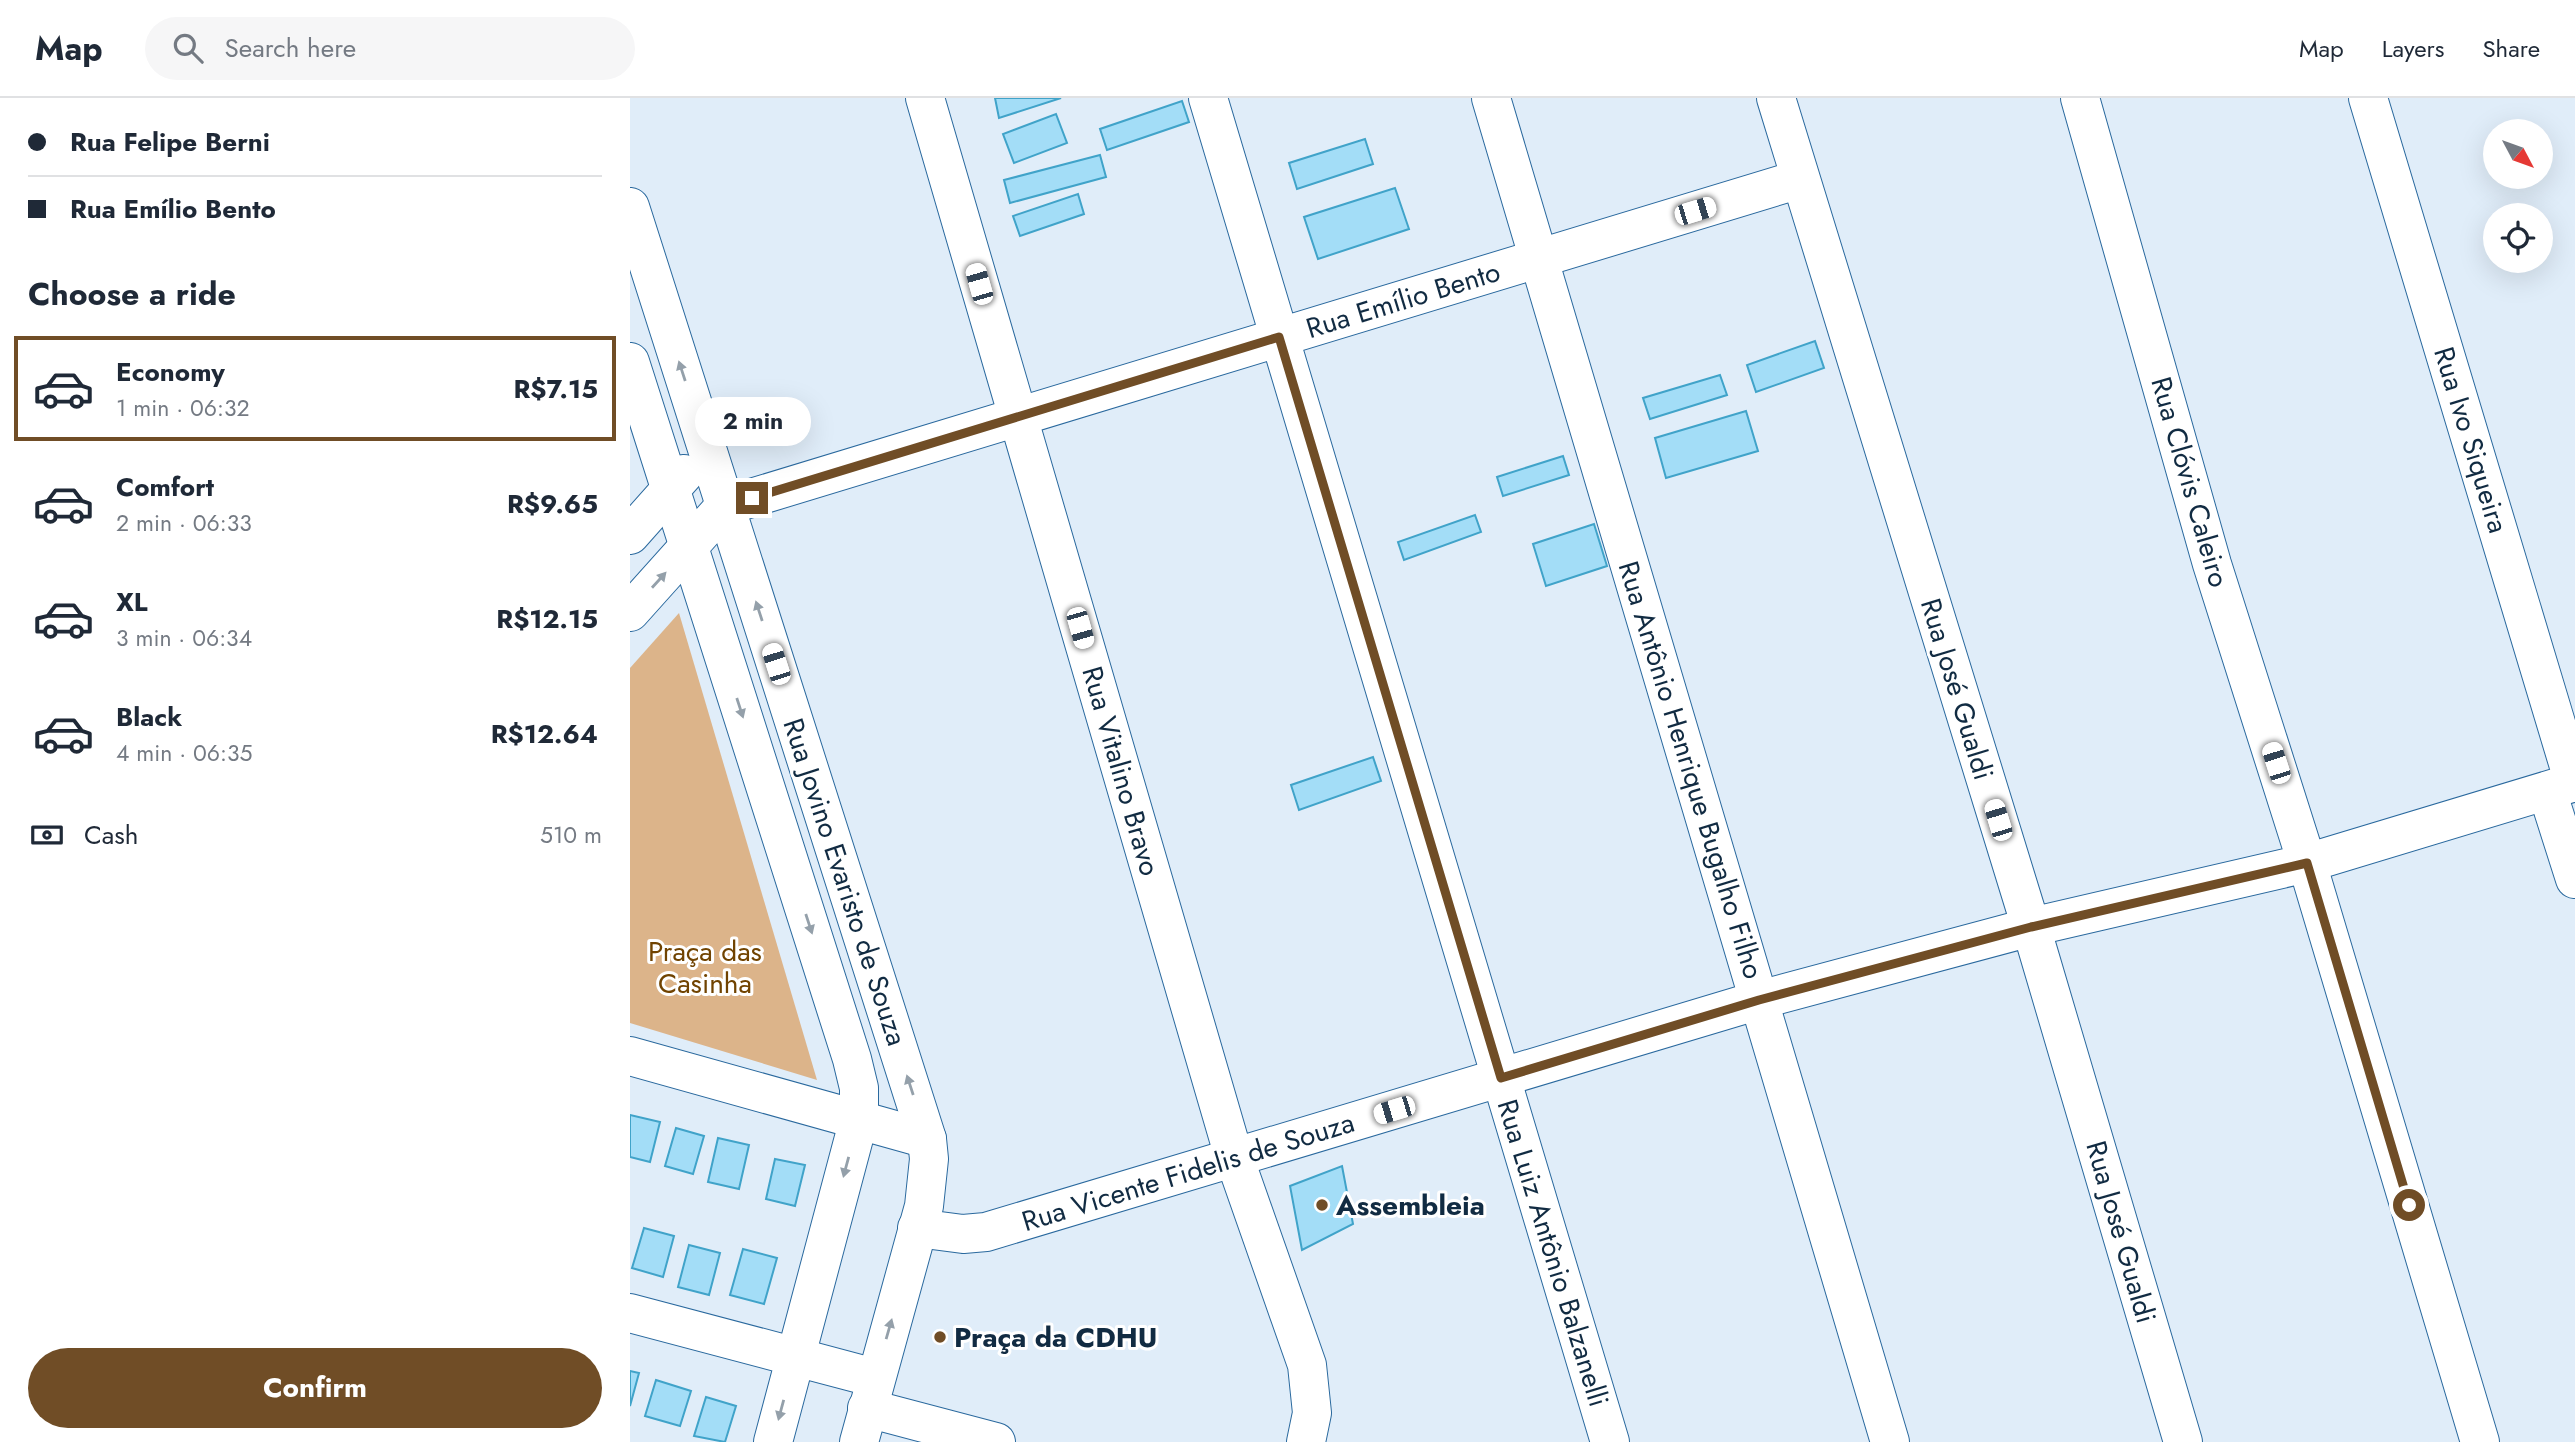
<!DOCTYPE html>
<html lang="en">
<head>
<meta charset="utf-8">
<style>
	body { margin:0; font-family:Jost,sans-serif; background:#f6f6f7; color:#1f2937; height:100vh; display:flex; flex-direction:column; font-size:26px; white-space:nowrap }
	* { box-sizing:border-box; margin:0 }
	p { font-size:23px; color:#747a83 }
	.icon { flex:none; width:38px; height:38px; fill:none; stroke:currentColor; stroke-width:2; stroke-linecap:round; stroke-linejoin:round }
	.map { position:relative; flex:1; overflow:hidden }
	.side { display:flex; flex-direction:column; background:#fff; width:630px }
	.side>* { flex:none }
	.top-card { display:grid; align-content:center; height:154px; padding:0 28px; background:#fff }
	.needle { width:46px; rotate:131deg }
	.fabs { position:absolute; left:1853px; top:21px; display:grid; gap:14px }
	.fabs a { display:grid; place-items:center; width:70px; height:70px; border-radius:50%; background:#fff; box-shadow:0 7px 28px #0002; font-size:35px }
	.end { position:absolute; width:32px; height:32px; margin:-16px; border:9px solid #704d26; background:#fff; box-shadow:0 0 0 4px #fff }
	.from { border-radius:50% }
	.bubble { position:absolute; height:49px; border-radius:24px; background:#fff; box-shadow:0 7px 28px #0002; font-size:23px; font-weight:700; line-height:49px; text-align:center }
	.car { position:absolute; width:21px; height:42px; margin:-21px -10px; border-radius:9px; box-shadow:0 0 5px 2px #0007; background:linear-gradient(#fff 24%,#345 0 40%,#fff 0 76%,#345 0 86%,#fff 0) }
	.top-card b { display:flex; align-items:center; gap:24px; height:66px; font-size:26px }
	.top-card b+b { border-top:2px solid #e0e1e3 }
	.top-card i { width:18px; height:18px; background:#1f2937 }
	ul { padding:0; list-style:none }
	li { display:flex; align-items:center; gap:21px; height:105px; margin:0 14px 10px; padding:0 14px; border:4px solid transparent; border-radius:0px }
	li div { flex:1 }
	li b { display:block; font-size:26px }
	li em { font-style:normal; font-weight:700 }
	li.selected { border-color:#704d26 }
	li>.icon { width:63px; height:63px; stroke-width:1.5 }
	h2 { padding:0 28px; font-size:32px; line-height:84px }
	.pay { display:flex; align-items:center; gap:18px; height:77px; padding:0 28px; font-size:26px }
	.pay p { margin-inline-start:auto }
	.action { display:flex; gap:14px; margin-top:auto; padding:14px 28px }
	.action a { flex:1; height:80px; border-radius:42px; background:#704d26; color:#fff; font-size:28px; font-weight:700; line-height:80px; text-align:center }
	header { display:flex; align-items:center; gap:42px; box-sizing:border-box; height:98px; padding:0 35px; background:#fff; border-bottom:2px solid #e0e1e3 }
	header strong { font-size:33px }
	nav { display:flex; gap:38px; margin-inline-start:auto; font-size:24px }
	.search { width:490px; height:63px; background:#f6f6f7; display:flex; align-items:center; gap:18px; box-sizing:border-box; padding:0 24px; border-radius:38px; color:#747a83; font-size:26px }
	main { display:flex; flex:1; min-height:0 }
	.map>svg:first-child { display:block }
</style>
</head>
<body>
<header>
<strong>Map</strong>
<div class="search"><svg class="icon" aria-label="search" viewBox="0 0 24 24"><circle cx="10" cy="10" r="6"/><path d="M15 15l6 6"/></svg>Search here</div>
<nav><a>Map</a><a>Layers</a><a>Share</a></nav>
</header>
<main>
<section class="side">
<div class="top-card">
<b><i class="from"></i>Rua Felipe Berni</b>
<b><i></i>Rua Emílio Bento</b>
</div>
<h2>Choose a ride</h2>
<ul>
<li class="selected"><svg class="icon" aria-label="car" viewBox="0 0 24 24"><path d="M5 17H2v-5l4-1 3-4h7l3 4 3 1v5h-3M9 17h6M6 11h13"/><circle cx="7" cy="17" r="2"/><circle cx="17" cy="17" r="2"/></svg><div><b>Economy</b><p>1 min · 06:32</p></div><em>R$7.15</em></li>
<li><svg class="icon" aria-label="car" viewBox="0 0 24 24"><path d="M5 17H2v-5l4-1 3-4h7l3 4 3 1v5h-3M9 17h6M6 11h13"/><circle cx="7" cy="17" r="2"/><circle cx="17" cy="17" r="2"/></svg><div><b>Comfort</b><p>2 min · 06:33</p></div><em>R$9.65</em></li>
<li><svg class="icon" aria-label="car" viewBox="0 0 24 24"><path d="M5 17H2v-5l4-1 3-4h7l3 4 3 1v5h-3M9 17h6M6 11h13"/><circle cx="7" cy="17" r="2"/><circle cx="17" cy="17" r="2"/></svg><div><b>XL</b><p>3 min · 06:34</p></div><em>R$12.15</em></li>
<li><svg class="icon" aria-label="car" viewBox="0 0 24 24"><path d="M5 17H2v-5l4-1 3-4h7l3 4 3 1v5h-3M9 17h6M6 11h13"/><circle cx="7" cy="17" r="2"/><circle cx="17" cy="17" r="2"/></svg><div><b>Black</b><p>4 min · 06:35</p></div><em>R$12.64</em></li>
</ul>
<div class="pay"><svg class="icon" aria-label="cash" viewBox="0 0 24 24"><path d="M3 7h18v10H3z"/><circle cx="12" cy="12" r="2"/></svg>Cash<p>510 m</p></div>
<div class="action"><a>Confirm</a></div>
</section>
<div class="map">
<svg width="1945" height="1344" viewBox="0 0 1945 1344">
	<rect width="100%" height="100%" fill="#e0edf9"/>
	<polygon fill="#dcb48a" points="49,515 187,982 0,925 0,570"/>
	<g fill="#a3ddf7" stroke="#40a3c9" stroke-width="2">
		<polygon points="365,0 431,0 369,20"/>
		<polygon points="552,3 559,24 477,52 470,31"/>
		<polygon points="426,16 437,45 384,65 373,36"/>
		<polygon points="735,41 743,66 667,91 659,65"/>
		<polygon points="470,57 476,79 380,105 374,82"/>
		<polygon points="765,90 779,131 688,161 674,119"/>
		<polygon points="448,96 454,116 390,138 383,118"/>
		<polygon points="1185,243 1194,270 1126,294 1117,267"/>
		<polygon points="1090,277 1097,297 1020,321 1013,300"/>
		<polygon points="1116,313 1128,353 1036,380 1025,340"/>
		<polygon points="933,358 939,377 873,398 867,379"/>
		<polygon points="845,417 851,434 774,462 768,444"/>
		<polygon points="964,426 977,468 916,488 903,446"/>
		<polygon points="743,659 751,683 669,712 661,687"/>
		<polygon points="0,1017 30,1024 20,1064 0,1059"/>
		<polygon points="46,1030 74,1038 63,1076 35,1068"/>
		<polygon points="88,1040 119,1047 109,1091 78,1084"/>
		<polygon points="145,1061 175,1067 165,1108 136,1101"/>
		<polygon points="712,1068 723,1126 672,1152 660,1088"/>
		<polygon points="14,1130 44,1138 33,1179 2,1170"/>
		<polygon points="59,1147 90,1155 79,1197 48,1189"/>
		<polygon points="113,1151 147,1160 134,1206 100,1197"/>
		<polygon points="0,1273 9,1275 0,1308"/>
		<polygon points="26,1282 61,1293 50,1328 15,1318"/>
		<polygon points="76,1299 106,1308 95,1344 64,1338"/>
	</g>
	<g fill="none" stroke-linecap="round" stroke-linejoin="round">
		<defs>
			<g id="minor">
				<polyline points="295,0 604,1059 677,1267 682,1315 676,1344"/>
				<polyline points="578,0 980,1344"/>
				<polyline points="861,0 1260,1344"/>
				<polyline points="1146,0 1401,829 1553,1344"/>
				<polyline points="1450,0 1582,466 1677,765 1850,1344"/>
				<polyline points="1738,0 1944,685"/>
				<polyline points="0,109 297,1041 299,1061 294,1108 229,1344"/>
				<polyline points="0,264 222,961 229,990 229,1021 143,1344"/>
				<polyline points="0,437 54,376"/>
				<polyline points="0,514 95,408 1170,81"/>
				<polyline points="1917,693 1945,781"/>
				<polyline points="0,958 297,1041"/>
				<polyline points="287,1130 333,1136 356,1134 1129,902 1401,829 1677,765 1945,684"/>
				<polyline points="0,1215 245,1280"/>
				<polyline points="237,1310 366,1344"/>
			</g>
		</defs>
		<use href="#minor" stroke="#2a699e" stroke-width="40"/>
		<use href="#minor" stroke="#fff" stroke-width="38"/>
	</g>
	<defs><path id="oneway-solid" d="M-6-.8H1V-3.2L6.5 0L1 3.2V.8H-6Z" transform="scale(1.75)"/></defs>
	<g fill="#94a0aa">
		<use href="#oneway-solid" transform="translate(52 273) rotate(-108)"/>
		<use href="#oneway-solid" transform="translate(29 482) rotate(-48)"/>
		<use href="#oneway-solid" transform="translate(129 513) rotate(-108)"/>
		<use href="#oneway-solid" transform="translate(110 610) rotate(72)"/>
		<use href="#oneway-solid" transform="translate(179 826) rotate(72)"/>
		<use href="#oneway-solid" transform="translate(280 987) rotate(-108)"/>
		<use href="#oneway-solid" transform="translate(216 1069) rotate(105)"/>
		<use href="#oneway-solid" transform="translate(259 1231) rotate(-74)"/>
		<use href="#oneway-solid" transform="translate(151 1312) rotate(105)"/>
	</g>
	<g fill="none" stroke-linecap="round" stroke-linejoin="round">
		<polyline stroke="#704d26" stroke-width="9" points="122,400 649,239 871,980 1129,902 1401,829 1677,765 1779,1107"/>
	</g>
	<g fill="#704d26" stroke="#fff" stroke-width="2.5">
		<circle cx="692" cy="1107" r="7"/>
		<circle cx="310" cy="1239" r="7"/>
	</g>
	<g text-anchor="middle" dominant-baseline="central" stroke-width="6" stroke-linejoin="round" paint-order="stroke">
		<g font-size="28" fill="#112b42" stroke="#fff">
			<text transform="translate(773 202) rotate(-17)">Rua Emílio Bento</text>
			<text transform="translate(1841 342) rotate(73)">Rua Ivo Siqueira</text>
			<text transform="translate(1560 384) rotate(74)">Rua Clóvis Caleiro</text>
			<text transform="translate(1327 591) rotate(73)">Rua José Gualdi</text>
			<text transform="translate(1061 672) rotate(73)">Rua Antônio Henrique Bugalho Filho</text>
			<text transform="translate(491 673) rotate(74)">Rua Vitalino Bravo</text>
			<text transform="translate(215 784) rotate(72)">Rua Jovino Evaristo de Souza</text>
			<text transform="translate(558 1074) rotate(-17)">Rua Vicente Fidelis de Souza</text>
			<text transform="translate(1491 1134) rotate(74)">Rua José Gualdi</text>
			<text transform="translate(923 1155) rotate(73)">Rua Luiz Antônio Balzanelli</text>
		</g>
		<g font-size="28" fill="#704301" stroke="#fff">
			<text x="75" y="853">Praça das<tspan x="75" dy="32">Casinha</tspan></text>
		</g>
		<g font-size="28" font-weight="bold" fill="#112b42" stroke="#fff" text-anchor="start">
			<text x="706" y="1107">Assembleia</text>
			<text x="324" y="1239">Praça da CDHU</text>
		</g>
	</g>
</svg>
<div class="fabs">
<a><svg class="needle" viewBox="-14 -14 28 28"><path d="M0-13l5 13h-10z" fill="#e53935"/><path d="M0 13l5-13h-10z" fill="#747a83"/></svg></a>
<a><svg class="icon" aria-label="locate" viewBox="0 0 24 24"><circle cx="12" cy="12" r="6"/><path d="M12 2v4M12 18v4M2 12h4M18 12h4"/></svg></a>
</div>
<i class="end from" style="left:1779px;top:1107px"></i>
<i class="end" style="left:122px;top:400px"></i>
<div class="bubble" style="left:65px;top:299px;width:116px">2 min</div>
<i class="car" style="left:1065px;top:113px;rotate:73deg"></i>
<i class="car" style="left:349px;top:186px;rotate:344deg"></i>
<i class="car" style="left:450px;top:530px;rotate:164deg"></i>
<i class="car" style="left:146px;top:566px;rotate:342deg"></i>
<i class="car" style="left:1646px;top:665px;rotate:342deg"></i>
<i class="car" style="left:1368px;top:722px;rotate:343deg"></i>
<i class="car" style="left:764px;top:1012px;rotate:253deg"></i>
</div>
</main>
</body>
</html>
